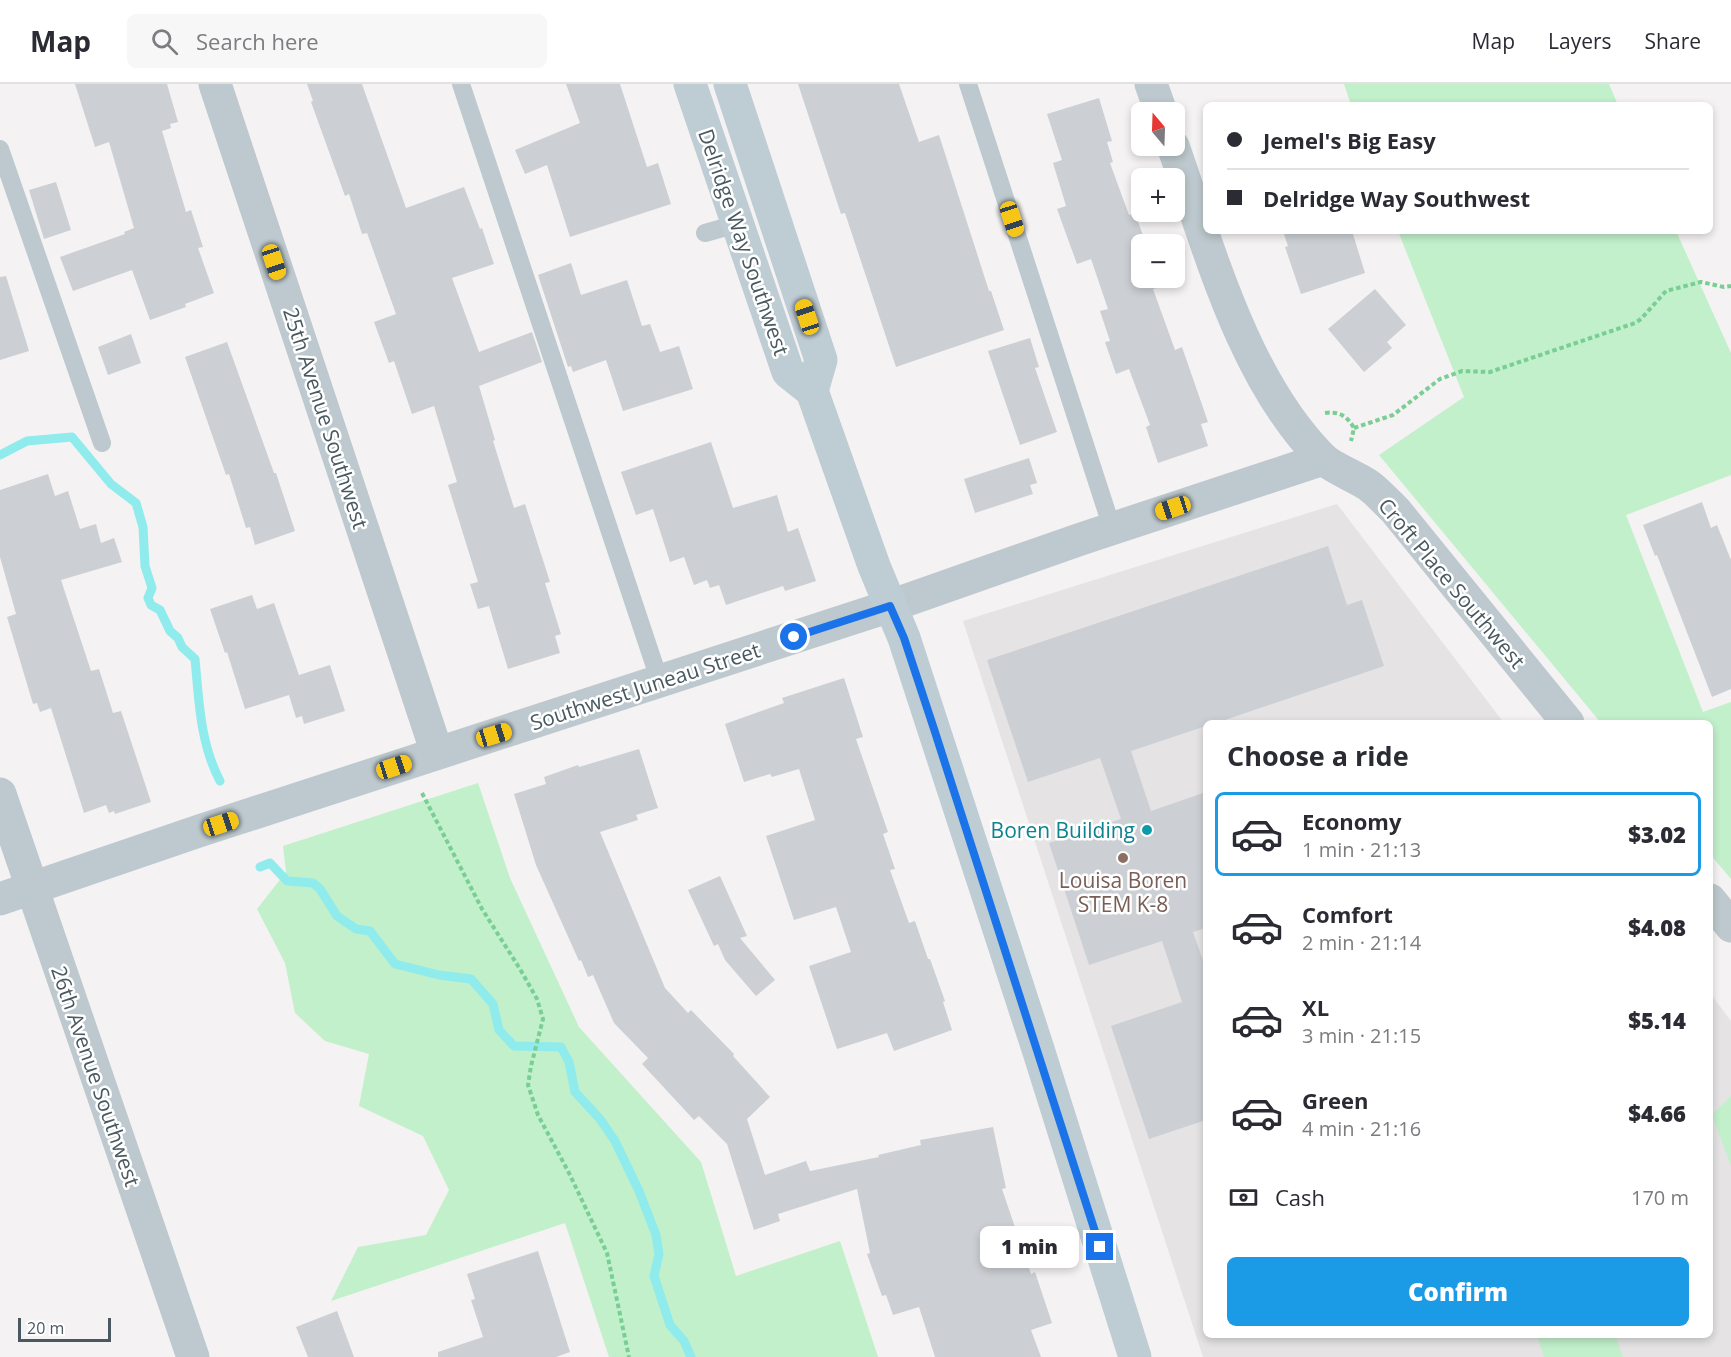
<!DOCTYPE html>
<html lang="en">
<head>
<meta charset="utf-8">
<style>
	body { margin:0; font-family:"Open Sans",sans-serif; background:#f7f7f7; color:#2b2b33; height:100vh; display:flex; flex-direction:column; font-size:22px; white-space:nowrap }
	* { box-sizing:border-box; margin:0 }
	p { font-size:20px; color:#7c7c81 }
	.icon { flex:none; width:33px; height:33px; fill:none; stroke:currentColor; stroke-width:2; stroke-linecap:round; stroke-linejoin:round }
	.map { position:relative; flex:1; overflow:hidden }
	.sheet { position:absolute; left:1203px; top:636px; width:510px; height:618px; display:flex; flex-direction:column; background:#fff; border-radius:9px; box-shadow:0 3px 9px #0003 }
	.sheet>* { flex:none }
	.hud { position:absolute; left:1203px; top:18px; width:510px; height:132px; border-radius:9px; box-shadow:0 3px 9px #0003; display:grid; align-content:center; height:132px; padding:0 24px; background:#fff }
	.needle { width:39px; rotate:341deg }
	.controls { position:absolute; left:1131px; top:18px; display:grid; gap:12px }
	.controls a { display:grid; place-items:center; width:54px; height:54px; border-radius:9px; background:#fff; box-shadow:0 3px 9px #0003; font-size:30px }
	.scale { position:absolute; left:18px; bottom:15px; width:93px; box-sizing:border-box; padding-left:6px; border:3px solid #49595f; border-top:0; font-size:16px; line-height:21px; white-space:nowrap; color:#49595f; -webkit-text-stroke:4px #fff; paint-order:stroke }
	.end { position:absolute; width:27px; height:27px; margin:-14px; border:8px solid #1a73e8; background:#fff; box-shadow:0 0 0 3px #fff }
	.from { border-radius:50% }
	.bubble { position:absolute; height:42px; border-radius:9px; background:#fff; box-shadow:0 3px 9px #0003; font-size:20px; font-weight:800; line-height:42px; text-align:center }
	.car { position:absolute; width:18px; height:36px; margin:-18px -9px; border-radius:8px; box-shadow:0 0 4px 2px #0007; background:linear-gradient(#f5c518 24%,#345 0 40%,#f5c518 0 76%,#345 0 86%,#f5c518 0) }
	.hud b { display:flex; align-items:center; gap:21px; height:57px; font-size:22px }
	.hud b+b { border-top:2px solid #e1e1e2 }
	.hud i { width:15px; height:15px; background:#2b2b33 }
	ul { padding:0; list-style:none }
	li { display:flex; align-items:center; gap:18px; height:84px; margin:0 12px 9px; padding:0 12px; border:3px solid transparent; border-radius:9px }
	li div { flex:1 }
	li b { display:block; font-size:22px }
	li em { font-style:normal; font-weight:800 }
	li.active { border-color:#1b9ae5 }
	li>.icon { width:54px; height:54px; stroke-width:1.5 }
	h2 { padding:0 24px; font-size:27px; line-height:72px }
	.pay { display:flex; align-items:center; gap:15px; height:66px; padding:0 24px; font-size:22px }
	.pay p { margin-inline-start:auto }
	.primary-button { display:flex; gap:12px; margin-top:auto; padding:12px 24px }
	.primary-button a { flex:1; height:69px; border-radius:9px; background:#1b9ae5; color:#fff; font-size:24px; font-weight:800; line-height:69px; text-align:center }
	header { display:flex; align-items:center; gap:36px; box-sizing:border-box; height:84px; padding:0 30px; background:#fff; border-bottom:2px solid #e1e1e2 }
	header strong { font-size:28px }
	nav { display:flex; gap:33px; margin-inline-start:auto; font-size:21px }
	.search { width:420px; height:54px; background:#f7f7f7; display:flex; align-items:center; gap:15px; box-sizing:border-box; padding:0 21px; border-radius:9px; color:#7c7c81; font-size:22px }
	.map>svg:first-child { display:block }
</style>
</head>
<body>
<header>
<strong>Map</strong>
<div class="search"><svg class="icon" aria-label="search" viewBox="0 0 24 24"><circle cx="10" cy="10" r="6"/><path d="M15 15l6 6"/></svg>Search here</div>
<nav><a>Map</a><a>Layers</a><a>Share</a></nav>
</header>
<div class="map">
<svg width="1731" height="1273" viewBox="0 0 1731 1273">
	<rect width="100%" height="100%" fill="#f4f2f2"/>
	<polygon fill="#e5e3e4" points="1337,420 1504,639 1206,639 1206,1251 1710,1251 1710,909 1731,937 1731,1273 1203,1273 963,537"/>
	<g fill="#c2f0cb">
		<polygon points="1344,0 1609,0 1618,21 1351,21"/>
		<polygon points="1398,147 1676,147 1731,269 1731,391 1626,431 1703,628 1731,618 1731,795 1710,770 1710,639 1601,639 1379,371 1464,313"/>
		<polygon points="478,699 510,794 579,943 701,1078 736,1192 840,1157 878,1273 609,1273 565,1139 331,1217 358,1163 426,1151 449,1106 423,1052 359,1022 369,970 325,957 295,929 285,879 257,825 286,788 283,762"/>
		<polygon points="1731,1012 1731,1082 1712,1031"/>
		<polygon points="1537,1251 1615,1251 1623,1273 1544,1273"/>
	</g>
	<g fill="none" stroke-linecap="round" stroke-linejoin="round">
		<g stroke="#8febec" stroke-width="9">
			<path d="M0 371 27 357 72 353 111 400 136 419 143 443 145 482 152 504 148 514 151 521 160 526 170 547 178 554 182 563 195 575C199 617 200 659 220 697"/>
			<polyline points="260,783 270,779 287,797 313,799 320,805 337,832 356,845 370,847 395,880 439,891 471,895 493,920 499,946 514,962 561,963 569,978 575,1008 600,1035 615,1057 639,1107 656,1151 659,1170 654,1192 670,1241 684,1257 691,1273"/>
		</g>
	</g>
	<g fill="#ccd0d4">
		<polygon points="75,0 167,0 178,38 170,40 171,44 162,47 186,128 191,126 203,163 198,164 214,209 185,220 186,223 150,236 132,186 73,207 60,173 125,150 124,148 134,144 109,58 95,63"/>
		<polygon points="307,0 362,0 406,124 464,103 480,145 482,144 494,180 452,194 479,268 532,248 542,278 479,302 495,356 493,357 514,424 525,420 550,498 545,499 561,550 555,552 560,569 508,585 489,522 478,525 470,500 478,498 448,401 457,398 434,322 412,330 394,277 389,279 374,238 396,230 367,149 362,150 349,110 345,112 311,18 313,17"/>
		<polygon points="566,0 620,0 647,83 658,79 671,120 570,153 547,81 525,90 515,66 580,39"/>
		<polygon points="798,0 899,0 919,58 939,51 989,207 991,207 1004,246 896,283 845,129 841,130"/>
		<polygon points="1099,14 1112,57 1107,58 1113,78 1110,79 1129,131 1135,129 1146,160 1142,160 1142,194 1158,194 1161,203 1153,205 1175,266 1182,263 1208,338 1201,340 1208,362 1158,379 1146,343 1150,341 1129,285 1116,290 1105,258 1110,257 1100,227 1108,225 1091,175 1077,180 1057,125 1066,122 1053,79 1062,76 1047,30"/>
		<polygon points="56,98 71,146 44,155 29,106"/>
		<polygon points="1283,147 1352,147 1365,189 1301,210 1285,163 1288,162"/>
		<polygon points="571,179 581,211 627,196 642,242 650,240 660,268 679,262 693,305 623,327 606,276 573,288 571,282 568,283 538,191"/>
		<polygon points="6,192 29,267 0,276 0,193"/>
		<polygon points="1375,205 1406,241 1387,258 1392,264 1364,288 1328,245"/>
		<polygon points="131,250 141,279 108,291 98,263"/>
		<polygon points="1030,254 1039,283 1035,284 1057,348 1020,361 988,267"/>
		<polygon points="227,258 274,389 276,389 295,447 255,461 250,443 246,444 229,390 226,391 185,273"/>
		<polygon points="711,358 733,424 777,411 788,448 798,444 816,497 785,507 783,502 726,521 719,501 710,504 707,496 694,501 684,473 670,478 653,425 636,431 621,388"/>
		<polygon points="1029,374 1037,399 1030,401 1033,410 975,429 964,395"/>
		<polygon points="48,390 55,412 68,407 80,445 96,440 101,459 114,454 122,478 61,496 91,587 99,585 113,629 121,627 151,718 115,730 114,727 109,729 106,721 84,729 51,624 40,628 37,619 33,620 7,533 16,530 0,473 0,406"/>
		<polygon points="1702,418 1711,444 1717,441 1731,476 1731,605 1712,613 1657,471 1655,472 1643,441"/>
		<polygon points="1328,462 1347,521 1362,516 1384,582 1216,639 1206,639 1206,642 1131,667 1151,727 1206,708 1206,844 1193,848 1206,885 1206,1036 1149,1055 1111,942 1182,918 1162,857 1089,881 1049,759 1121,735 1100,674 1028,698 987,576"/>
		<polygon points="252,511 257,525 274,519 299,591 330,581 345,627 304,640 302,632 296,634 289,611 245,625 227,568 225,569 210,525"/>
		<polygon points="844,594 863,653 856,655 888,748 883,750 895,785 890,786 909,839 915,837 928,875 930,875 945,917 943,918 952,946 894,967 887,949 837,965 809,882 851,868 836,823 794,836 766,752 815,736 799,685 772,693 770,690 744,698 725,640 784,619 782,614"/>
		<polygon points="639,665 658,724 636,731 638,736 600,748 665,904 688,929 691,926 734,970 733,972 770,1013 747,1035 765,1091 806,1077 810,1087 879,1073 878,1071 921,1061 920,1056 993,1043 1006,1104 1002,1105 1031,1190 1035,1188 1052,1239 1031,1246 1041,1273 935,1273 919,1223 893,1231 886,1211 882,1212 867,1170 870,1169 857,1105 778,1130 780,1137 754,1146 727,1060 699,1032 694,1036 656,995 642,980 648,974 614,939 593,891 588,893 581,876 579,877 536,781 514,710 546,700 544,693 578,681 579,683"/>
		<polygon points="720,792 747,852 740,854 775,896 756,912 725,876 718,860 714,862 688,806"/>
		<polygon points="538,1167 570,1268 556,1273 438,1273 438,1268 483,1253 471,1216 475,1215 467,1190"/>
		<polygon points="337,1227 354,1273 308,1273 296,1243"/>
	</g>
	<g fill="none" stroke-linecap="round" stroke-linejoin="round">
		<g stroke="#79ce94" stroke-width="4" stroke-dasharray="4.5 3" stroke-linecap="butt">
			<path d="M1325 329C1339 327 1347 332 1354 344L1351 357"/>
			<polyline points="1354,344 1393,331 1440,295 1462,287 1490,288 1635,239 1641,235 1666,207 1701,198 1724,203 1731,202"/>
			<polyline points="422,709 482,825 520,885 537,915 543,935 531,982 528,1001 538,1031 569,1089 607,1169 629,1273"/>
		</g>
		<g stroke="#bdc9ce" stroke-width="18">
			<polyline points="461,0 660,598"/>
			<polyline points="968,0 1112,444"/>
			<polyline points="0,65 102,359"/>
			<polyline points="705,149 737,140"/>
		</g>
		<g stroke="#bdc9ce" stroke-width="33">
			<polyline points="215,0 437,669"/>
			<polyline points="1151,0 1161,28"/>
			<path d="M1173 62C1209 164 1243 294 1321 373 1332 384 1355 392 1368 401 1378 408 1386 418 1395 426L1568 639"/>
			<polyline points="0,710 193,1273"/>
			<polyline points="0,815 199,747 890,522 1081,455 1323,375"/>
			<polyline points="1710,816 1731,842"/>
		</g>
		<g stroke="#beccd3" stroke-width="33">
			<polyline points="690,0 788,288 812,307 874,482 904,554 1038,965 1135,1273"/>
			<polyline points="730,0 821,276 812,307"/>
		</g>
	</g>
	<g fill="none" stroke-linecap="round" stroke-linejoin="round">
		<polyline stroke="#1a73e8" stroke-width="8" points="794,553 890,522 904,554 935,648 1100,1163"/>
	</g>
	<circle fill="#0f9aa8" stroke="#fff" stroke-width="2" cx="1147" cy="746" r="6"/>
	<circle fill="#8d6e63" stroke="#fff" stroke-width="2" cx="1123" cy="774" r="6"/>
	<g text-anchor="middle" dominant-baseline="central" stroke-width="5" stroke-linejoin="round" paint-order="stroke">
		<g font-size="21" fill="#49595f" stroke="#fff">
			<text transform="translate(744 158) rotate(71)">Delridge Way Southwest</text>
			<text transform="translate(326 334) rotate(72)">25th Avenue Southwest</text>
			<text transform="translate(1452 499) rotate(50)">Croft Place Southwest</text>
			<text transform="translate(645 602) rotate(-18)">Southwest Juneau Street</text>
			<text transform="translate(96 992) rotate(71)">26th Avenue Southwest</text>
		</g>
		<g font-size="21" fill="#0d838f" stroke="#fff" text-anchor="end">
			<text x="1135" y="746">Boren Building</text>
		</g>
		<g font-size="21" fill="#785e54" stroke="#fff">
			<text x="1123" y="796">Louisa Boren<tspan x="1123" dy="24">STEM K-8</tspan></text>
		</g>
	</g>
</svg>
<div class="controls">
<a><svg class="needle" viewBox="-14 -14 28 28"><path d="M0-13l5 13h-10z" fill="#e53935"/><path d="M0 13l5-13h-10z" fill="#7c7c81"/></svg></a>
<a>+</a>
<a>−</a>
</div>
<div class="scale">20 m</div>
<i class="end from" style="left:794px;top:553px"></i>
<i class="end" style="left:1100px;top:1163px"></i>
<div class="bubble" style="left:980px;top:1142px;width:99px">1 min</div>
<i class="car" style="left:1012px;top:135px;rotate:162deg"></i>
<i class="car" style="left:274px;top:178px;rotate:162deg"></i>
<i class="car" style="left:807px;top:233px;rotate:342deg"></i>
<i class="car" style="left:1173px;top:424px;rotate:252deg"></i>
<i class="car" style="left:494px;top:651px;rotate:73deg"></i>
<i class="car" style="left:394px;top:683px;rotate:72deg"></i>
<i class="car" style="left:221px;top:740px;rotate:72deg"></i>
<div class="hud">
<b><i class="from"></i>Jemel's Big Easy</b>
<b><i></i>Delridge Way Southwest</b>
</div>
<section class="sheet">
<h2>Choose a ride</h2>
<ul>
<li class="active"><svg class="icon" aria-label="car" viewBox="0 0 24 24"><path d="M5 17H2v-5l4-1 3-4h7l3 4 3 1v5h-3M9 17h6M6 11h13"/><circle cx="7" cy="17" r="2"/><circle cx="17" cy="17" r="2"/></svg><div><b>Economy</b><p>1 min · 21:13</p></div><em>$3.02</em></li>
<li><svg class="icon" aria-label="car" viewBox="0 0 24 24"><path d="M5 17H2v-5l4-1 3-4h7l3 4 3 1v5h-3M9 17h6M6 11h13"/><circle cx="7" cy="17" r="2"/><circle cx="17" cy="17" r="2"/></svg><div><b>Comfort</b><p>2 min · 21:14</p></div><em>$4.08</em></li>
<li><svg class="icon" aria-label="car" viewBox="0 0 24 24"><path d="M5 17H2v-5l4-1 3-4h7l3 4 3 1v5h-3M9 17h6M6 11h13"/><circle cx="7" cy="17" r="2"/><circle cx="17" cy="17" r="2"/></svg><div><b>XL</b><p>3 min · 21:15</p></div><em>$5.14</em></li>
<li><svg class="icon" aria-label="car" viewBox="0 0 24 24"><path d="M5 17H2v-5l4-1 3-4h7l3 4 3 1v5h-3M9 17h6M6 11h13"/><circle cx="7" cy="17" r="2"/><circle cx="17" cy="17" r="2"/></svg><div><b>Green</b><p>4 min · 21:16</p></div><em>$4.66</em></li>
</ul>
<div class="pay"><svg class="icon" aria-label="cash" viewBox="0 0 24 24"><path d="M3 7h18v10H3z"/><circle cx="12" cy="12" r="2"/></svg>Cash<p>170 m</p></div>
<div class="primary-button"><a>Confirm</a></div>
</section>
</div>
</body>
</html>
